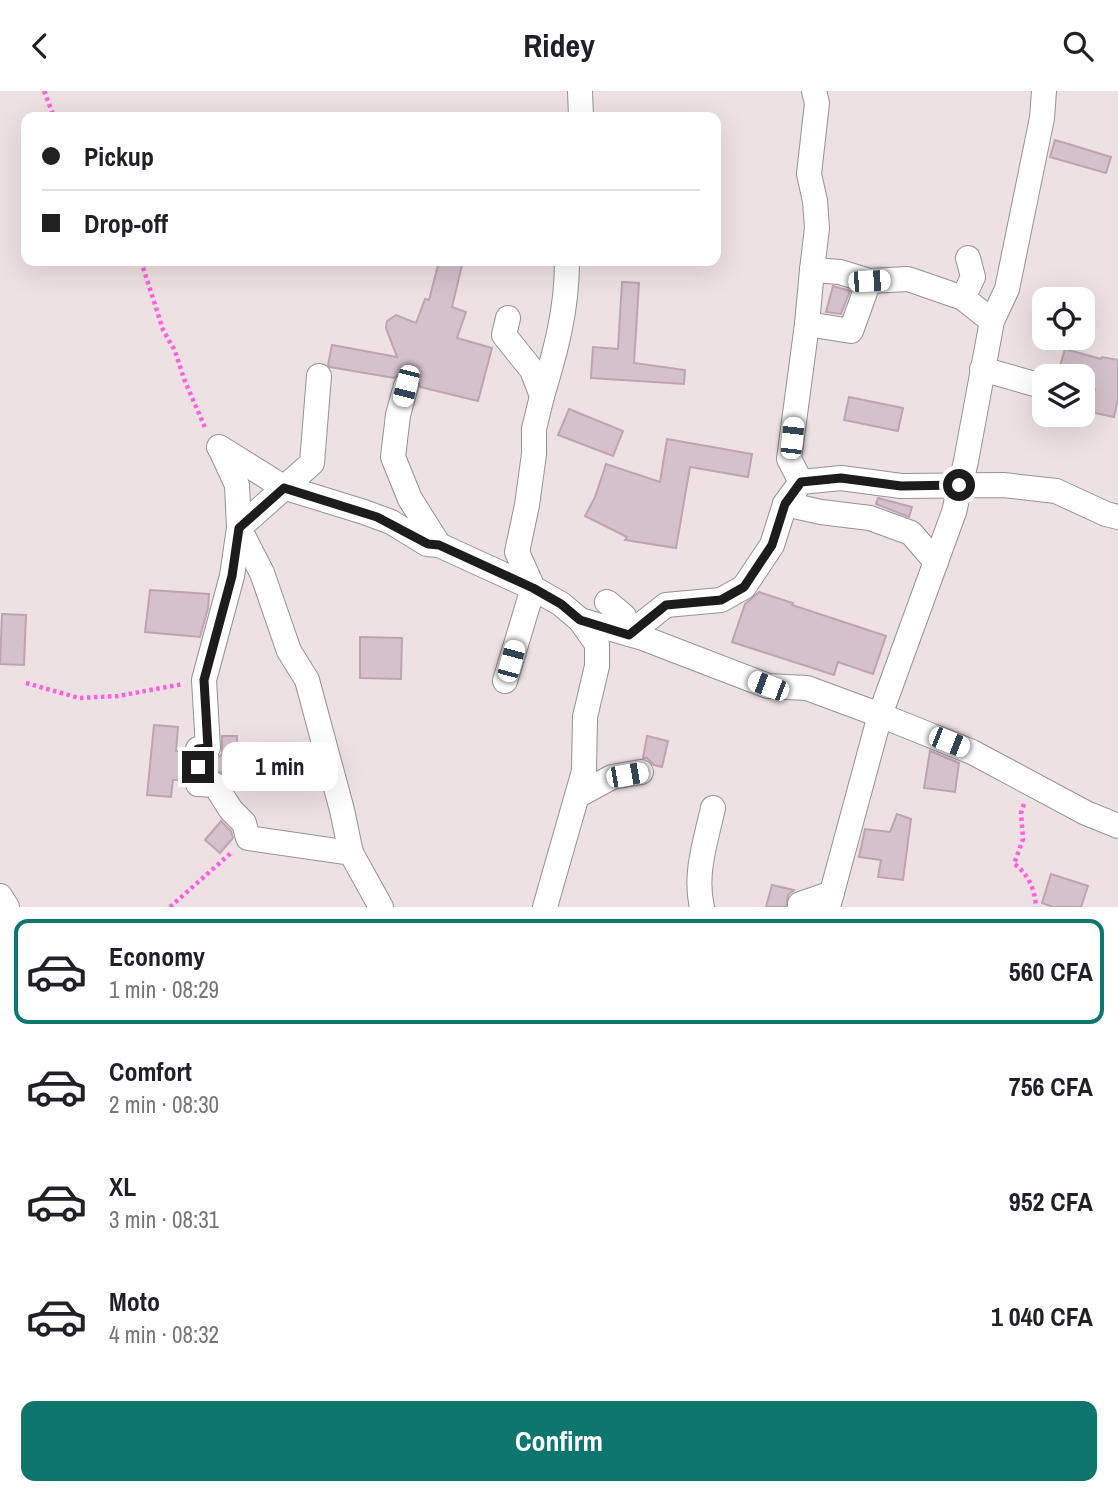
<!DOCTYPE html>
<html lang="en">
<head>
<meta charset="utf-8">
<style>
	body { margin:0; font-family:"Archivo Narrow",sans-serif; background:#f6f6f6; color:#202124; height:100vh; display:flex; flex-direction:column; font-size:26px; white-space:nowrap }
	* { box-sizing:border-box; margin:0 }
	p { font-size:23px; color:#757577 }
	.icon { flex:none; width:38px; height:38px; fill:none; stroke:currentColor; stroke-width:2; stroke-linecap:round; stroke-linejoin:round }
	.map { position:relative; height:816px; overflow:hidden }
	.panel { display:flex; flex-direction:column; background:#fff; flex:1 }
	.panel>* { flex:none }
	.top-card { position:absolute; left:21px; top:21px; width:700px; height:154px; border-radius:14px; box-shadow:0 7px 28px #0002; display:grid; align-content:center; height:154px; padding:0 21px; background:#fff }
	.tools { position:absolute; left:1032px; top:196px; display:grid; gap:14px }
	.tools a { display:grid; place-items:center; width:63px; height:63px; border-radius:14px; background:#fff; box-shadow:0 7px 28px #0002; font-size:35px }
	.end { position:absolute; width:32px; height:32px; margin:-16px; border:9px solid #1c1c1c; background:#fff; box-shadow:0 0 0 4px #fff }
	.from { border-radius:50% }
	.bubble { position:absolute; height:49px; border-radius:14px; background:#fff; box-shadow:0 7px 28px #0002; font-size:23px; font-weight:700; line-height:49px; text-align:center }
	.car { position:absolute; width:21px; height:42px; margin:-21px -10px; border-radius:9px; box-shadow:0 0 5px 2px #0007; background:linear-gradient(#fff 24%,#345 0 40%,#fff 0 76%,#345 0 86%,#fff 0) }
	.top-card b { display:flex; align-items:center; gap:24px; height:66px; font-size:26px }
	.top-card b+b { border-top:2px solid #e0e0e0 }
	.top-card i { width:18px; height:18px; background:#202124 }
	ul { padding:12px 0 0; list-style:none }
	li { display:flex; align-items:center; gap:21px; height:105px; margin:0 14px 10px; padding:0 7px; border:4px solid transparent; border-radius:14px }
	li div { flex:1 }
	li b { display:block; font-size:26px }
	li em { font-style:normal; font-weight:700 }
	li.on { border-color:#0f766e }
	li>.icon { width:63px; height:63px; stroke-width:1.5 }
	.button { display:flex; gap:14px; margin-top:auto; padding:14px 21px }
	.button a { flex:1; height:80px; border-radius:14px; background:#0f766e; color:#fff; font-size:28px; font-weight:700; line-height:80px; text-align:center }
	header { display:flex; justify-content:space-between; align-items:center; height:91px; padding:0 21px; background:#fff; font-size:32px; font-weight:700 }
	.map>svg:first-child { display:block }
</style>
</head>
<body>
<header><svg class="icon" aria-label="back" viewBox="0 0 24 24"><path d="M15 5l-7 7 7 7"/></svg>Ridey<svg class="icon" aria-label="search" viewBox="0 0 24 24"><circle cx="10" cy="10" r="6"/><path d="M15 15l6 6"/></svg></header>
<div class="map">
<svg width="1118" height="816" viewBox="0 0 1118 816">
	<rect width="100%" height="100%" fill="#eee1e4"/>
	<g fill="#d4c1ca" stroke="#bfa3b0" stroke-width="2">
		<polygon points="1055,49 1111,66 1106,82 1050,66"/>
		<polygon points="439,170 463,170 452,216 466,221 457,247 492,257 478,310 420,296 417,285 409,281 402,281 394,287 330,276 328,274 332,254 397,266 386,237 387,230 396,224 416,232 425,208 429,209"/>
		<polygon points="622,191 639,192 634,272 685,279 684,293 591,287 593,256 618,258"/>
		<polygon points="833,195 850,200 841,223 826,221"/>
		<polygon points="1065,258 1101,268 1102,266 1118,269 1118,308 1114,326 1090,321 1095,298 1083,294 1083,285 1057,285"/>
		<polygon points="849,306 903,317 898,340 844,329"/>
		<polygon points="569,318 623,340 613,365 558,344"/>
		<polygon points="667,348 752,363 748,386 690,376 676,457 625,449 627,446 585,425 595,406 606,373 660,391"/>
		<polygon points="878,407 912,416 909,426 876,413"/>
		<polygon points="150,499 209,503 208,517 200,546 145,541"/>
		<polygon points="759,501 793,512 792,514 886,545 873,583 838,571 834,584 732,551 745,513"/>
		<polygon points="2,523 26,524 24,574 0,573"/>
		<polygon points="360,546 402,547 401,588 360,587"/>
		<polygon points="154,634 178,636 176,660 183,660 183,689 173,689 171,706 147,704"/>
		<polygon points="222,645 237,645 237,690 230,690 223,682 213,679 213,671 222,663"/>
		<polygon points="647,645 668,650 662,676 654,674 647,667 643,667"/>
		<polygon points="930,660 959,672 955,701 924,697"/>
		<polygon points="897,723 911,728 903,789 878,786 881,769 859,766 865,738 890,741"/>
		<polygon points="221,730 231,740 233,747 220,762 205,749"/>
		<polygon points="1051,783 1088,795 1081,816 1053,816 1042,812"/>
		<polygon points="772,794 794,799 788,804 786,816 766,816"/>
	</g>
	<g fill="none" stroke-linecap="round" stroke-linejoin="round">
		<defs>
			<g id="street">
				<polyline points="580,0 581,26"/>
				<polyline points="869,190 908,188 963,207 992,230"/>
				<polyline points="963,207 973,186 968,167"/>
				<polyline points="807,233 812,179"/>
				<polyline points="982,278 1045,296"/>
				<polyline points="319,285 312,372 239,437 232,485 204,589 208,657 198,658 198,693 215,694 231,719 244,732 248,747 351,762 381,816"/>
				<polyline points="406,295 398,324 393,366 410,408 439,454"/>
				<path d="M542 305C556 259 567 219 567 170"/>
				<polyline points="219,356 283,396 364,421 391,431 427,453 439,454 533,497 561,513 580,529 643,547 768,595 807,597 880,624 972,661 1086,722 1118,735"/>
				<polyline points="220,357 237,394 239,437 262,482 289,560 307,589 342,719 351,762"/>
				<polyline points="801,391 789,368 807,233 851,240 869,190 840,181 812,179 817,137 815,110 809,83 817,12 814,0"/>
				<polyline points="785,413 821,421 870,427 911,442 936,471"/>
				<polyline points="607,511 624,525 629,543 666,514 721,509 744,496 772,454 785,413 801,391 841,387 901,395 1003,394 1056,400 1106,423 1118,426"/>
				<polyline points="505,590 533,497 517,461 527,414 534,363 534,338 542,305 532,279 504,244 508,227"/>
				<polyline points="577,705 612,686 641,681"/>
				<polyline points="0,805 7,816"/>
				<polyline points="800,813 832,802"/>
				<polyline points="545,816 584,680 585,626 597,575 597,553 580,529"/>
				<path d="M702 816C694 783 706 749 713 717"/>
				<polyline points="828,816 880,624 954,421 966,370 992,230 1007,198 1042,27 1044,0"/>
			</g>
		</defs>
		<use href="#street" stroke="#939393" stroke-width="26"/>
		<g stroke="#fe61df" stroke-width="4.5" stroke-dasharray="3.5 3.5" stroke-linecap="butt">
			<polyline points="44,0 54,26"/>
			<polyline points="141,170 163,239 175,260 184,288 206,339"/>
			<polyline points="26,592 79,607 118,605 183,593"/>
			<path d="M1024 713 1021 722 1023 748 1014 773C1028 782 1035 799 1036 816"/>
			<polyline points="170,816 232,761"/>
		</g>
		<use href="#street" stroke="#fff" stroke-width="24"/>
	</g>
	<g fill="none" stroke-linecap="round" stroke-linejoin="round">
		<polyline stroke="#1c1c1c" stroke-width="9" points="198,676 198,658 208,657 204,589 232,485 239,437 284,397 377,426 428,453 439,454 533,497 561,513 580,529 629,544 666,514 721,509 744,496 772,454 785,413 801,391 841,387 901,395 959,394"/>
	</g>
</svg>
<div class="tools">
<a><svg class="icon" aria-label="locate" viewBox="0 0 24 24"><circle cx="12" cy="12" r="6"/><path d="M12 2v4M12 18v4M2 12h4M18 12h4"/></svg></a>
<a><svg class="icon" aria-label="layers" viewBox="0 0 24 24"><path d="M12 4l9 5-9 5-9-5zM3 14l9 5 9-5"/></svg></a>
</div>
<i class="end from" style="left:959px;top:394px"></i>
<i class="end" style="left:198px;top:676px"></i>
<div class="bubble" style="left:222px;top:651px;width:116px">1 min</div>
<i class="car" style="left:869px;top:190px;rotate:87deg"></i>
<i class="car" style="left:406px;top:295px;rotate:194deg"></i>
<i class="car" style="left:792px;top:347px;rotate:6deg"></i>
<i class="car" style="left:511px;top:570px;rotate:15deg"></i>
<i class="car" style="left:768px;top:595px;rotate:291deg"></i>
<i class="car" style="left:949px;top:651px;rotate:112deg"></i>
<i class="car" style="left:627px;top:684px;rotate:80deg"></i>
<div class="top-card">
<b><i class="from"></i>Pickup</b>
<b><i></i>Drop-off</b>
</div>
</div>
<section class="panel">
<ul>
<li class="on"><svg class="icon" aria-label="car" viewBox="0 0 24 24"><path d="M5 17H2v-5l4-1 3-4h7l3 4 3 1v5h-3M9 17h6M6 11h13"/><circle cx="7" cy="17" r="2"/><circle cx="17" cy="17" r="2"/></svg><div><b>Economy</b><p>1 min · 08:29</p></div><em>560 CFA</em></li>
<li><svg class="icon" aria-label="car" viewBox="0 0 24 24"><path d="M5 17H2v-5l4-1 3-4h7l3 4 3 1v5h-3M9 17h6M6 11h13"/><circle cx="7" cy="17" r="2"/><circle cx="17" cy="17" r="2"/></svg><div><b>Comfort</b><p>2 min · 08:30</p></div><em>756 CFA</em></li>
<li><svg class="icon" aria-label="car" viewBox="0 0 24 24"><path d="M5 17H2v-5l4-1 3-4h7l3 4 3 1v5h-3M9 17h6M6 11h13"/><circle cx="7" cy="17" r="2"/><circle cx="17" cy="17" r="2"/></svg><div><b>XL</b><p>3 min · 08:31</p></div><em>952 CFA</em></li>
<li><svg class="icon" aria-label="car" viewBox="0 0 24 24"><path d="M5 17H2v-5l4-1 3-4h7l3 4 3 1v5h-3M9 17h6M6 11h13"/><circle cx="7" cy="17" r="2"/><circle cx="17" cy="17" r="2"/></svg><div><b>Moto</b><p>4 min · 08:32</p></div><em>1 040 CFA</em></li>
</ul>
<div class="button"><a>Confirm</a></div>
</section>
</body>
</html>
